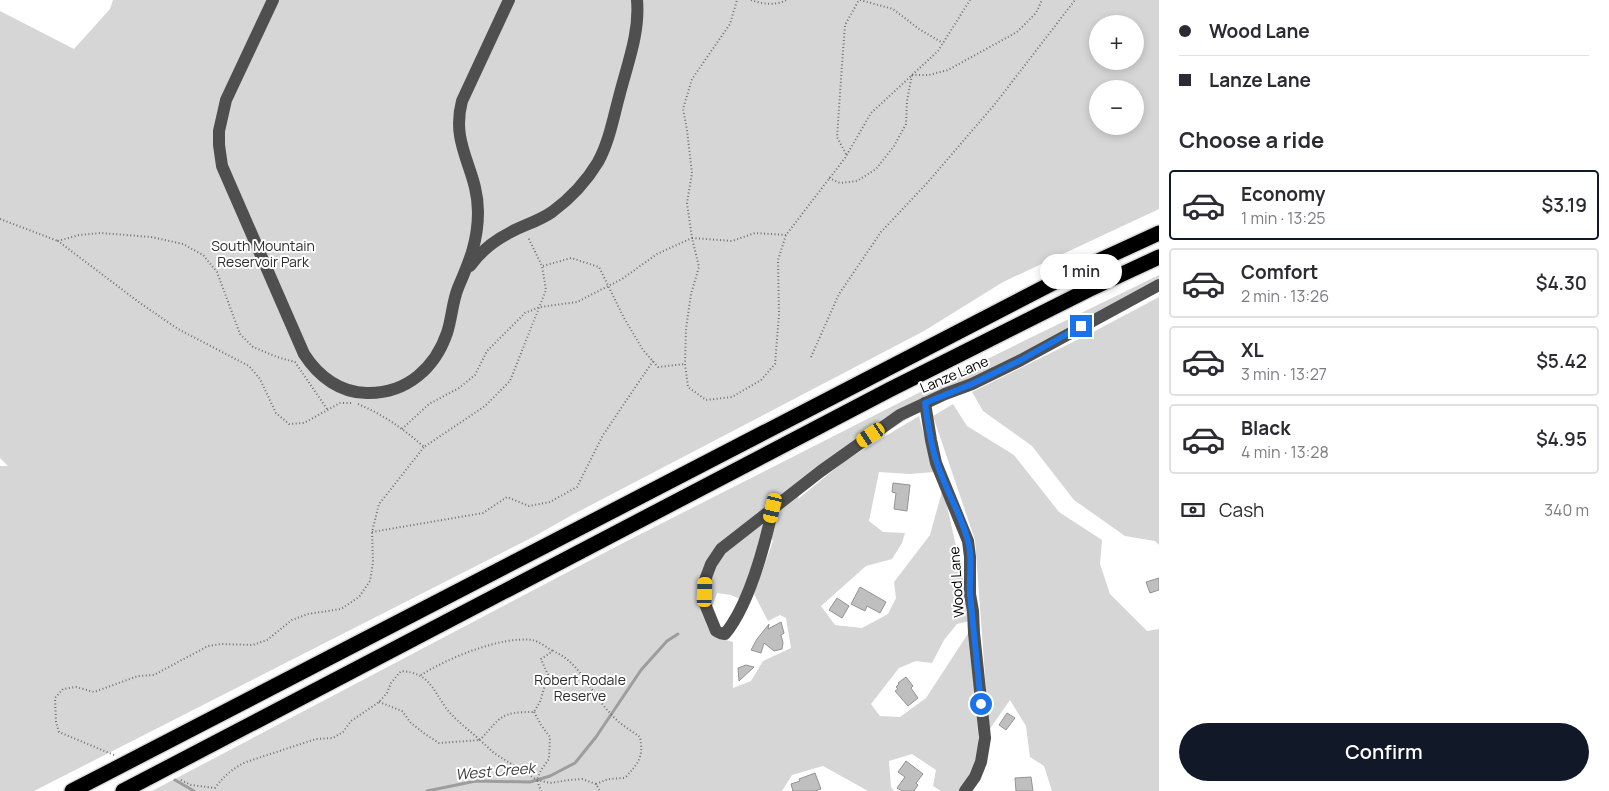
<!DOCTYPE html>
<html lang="en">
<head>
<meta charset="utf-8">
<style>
	body { margin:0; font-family:Manrope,sans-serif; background:#f2f2f3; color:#2b2b33; height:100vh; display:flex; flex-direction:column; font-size:19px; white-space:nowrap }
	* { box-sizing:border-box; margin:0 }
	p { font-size:16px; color:#7c7c81 }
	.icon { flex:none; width:28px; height:28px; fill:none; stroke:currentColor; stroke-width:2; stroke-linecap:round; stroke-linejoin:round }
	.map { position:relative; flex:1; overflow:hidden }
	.sheet { display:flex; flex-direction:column; background:#fff; width:450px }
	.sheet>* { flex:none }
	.banner { display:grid; align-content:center; height:110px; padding:0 20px; background:#fff }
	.fabs { position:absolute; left:1089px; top:15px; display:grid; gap:10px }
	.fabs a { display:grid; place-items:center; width:55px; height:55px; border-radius:50%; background:#fff; box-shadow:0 2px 8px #0003; font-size:25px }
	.end { position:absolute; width:22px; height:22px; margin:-11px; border:6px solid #1a73e8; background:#fff; box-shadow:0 0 0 2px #fff }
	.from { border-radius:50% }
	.bubble { position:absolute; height:35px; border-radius:18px; background:#fff; box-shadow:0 2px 8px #0003; font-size:16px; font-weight:600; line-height:35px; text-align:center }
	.car { position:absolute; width:15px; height:30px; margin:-15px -8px; border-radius:6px; box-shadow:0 0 4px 1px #0007; background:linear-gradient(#f5c518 24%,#345 0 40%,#f5c518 0 76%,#345 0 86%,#f5c518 0) }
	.banner b { display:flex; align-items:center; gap:18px; height:48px; font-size:19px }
	.banner b+b { border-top:1px solid #e1e1e2 }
	.banner i { width:12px; height:12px; background:#2b2b33 }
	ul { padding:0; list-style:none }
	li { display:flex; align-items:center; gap:15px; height:70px; margin:0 10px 8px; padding:0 10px; border:2px solid #e1e1e2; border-radius:5px }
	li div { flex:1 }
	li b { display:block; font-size:19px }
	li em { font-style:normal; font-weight:600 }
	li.current { border-color:#111827 }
	li>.icon { width:45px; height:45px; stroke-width:1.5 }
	h2 { padding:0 20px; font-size:22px; line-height:60px }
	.pay { display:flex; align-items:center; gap:12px; height:55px; padding:0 20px; font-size:19px }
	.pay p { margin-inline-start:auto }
	.action { display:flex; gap:10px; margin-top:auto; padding:10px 20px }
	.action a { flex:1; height:58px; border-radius:30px; background:#111827; color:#fff; font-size:20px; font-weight:600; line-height:58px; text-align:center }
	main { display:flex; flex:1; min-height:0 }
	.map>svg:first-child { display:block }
</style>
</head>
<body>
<main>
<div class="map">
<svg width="1159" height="791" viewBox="0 0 1159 791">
	<rect width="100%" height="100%" fill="#fff"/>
	<g fill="#d6d6d6" fill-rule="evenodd">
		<path d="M113 0H1159V209L1003 282 924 331 572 515 535 536 34 791H0V466H8L0 458V11L74 49 110 9ZM1098 24H1135V61H1098ZM1098 89H1135V126H1098Z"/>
		<path d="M1159 275V281L925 408 845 458 800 491 798 499 846 460 919 416 934 472 910 474 879 472 869 521 883 532 905 533 902 543 892 559 866 566 821 606 835 625 862 628 888 614 896 598 894 582 930 535 943 488 966 591 970 621 957 624 944 640 932 663 916 661 899 668 871 704 880 716 900 717 926 698 971 629 979 748 972 773 959 791H941L933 786 936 770 912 754 889 761 891 787 894 791H868L823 766 792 775 782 791H152L625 542 942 381ZM765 529 773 541 754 594 768 621 780 615 786 618 791 648 763 661 751 681 733 688V642L712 636 706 623 717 593 731 595 740 599Z"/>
		<polygon points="1159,297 1159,545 1155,541 1125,536 1074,500 1032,446 983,411 972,392 1095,331"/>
		<polygon points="953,404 967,426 1014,455 1059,512 1102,540 1100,564 1110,594 1147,631 1159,629 1159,791 1052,791 1044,766 1030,757 1026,726 1010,700 989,730 975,540 933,416"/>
	</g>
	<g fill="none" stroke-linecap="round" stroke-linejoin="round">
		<g stroke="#9d9d9d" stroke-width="3">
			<polyline points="175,780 194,791"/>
			<polyline points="427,791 476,781 530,782 550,776 575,763 596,737 641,670 667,641 678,634"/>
		</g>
	</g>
	<g fill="#bfbfbf" stroke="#939393">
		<polygon points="893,483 910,485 907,511 894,509 896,493 892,492"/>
		<polygon points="1159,578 1159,590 1150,593 1146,582"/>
		<polygon points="860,587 886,602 880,613 867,606 865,611 851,604"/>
		<polygon points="837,598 849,606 842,618 829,610"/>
		<polygon points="781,622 784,633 781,635 783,643 782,649 774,651 764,643 761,653 751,650 757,639 769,624 768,629"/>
		<polygon points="746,665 754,667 739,681 738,668"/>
		<polygon points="906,677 913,686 911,688 918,698 908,706 895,691 898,689 896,687 899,684 898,683"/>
		<polygon points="1007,713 1015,718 1006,730 999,725"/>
		<polygon points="906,761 923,774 916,783 918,785 914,791 902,791 897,788 905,777 898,772"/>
		<polygon points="815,773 821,789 815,791 793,791 791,784 800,781 799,779"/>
		<polygon points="1031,777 1033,791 1016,791 1015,778"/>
	</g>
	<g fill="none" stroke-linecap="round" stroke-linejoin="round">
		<defs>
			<g id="highway">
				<polyline points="72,791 1072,273 1159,233"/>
				<polyline points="123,791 889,390 1088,290 1159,257"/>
			</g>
		</defs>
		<use href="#highway" stroke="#dbdbdb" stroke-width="18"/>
		<g stroke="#717171" stroke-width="2" stroke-dasharray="1 2.5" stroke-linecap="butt">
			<path d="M751 0C762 4 776 6 786 0"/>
			<polyline points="860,0 893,9 919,29 943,43"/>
			<polyline points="912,75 929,75 948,70 1017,32 1036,13 1042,0"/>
			<polyline points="846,154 837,137 842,65 845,25 859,0"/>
			<polyline points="829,178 840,183 857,181 876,169 894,146 906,124 907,101 912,75"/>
			<polyline points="0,219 58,241"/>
			<polyline points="786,235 755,233 732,241 692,238 699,267 691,294 686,329 685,364 688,387 706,400 732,397 761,380 775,364 779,315 778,260 786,235 845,158 871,113 938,51 970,0"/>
			<polyline points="543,266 571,258 599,267 624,318 643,350 658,367 685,364"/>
			<polyline points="811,357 839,294 881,232 928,182 995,104 1075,0"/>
			<path d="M358 404C382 414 404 429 424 447L485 406 510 381 546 290 542 266 528 237"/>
			<polyline points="327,409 295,362 277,357 253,347 240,334 217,272 203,255 183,244 151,237 101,233 79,235 58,241 140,303 178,329 249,366 260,379 276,413 289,424 304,423 340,403 351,403"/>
			<polyline points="402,429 429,404 459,388 475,375 487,351 525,313 540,307 577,302 622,279 657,254 692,238 687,203 692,173 687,130 683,109 692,79 730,24 737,0"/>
			<polyline points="372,532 483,513 507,497 529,506 550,502 577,487 603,435 653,361"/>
			<path d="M421 675C448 658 501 636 532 640 539 641 547 648 553 651"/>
			<polyline points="379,702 402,711 411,723 425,734 439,743 480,740"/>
			<polyline points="534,712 541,725 550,737 549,759 541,770 537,780 541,791"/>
			<polyline points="114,755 59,732 56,722 55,698 63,689 76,687 94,692 138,676 154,675 208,646 221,644 253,645 267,640 292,620 308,614 341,609 359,597 370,581 373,562 372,532 379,504 424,447"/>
			<path d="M181 780 191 785 215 788C224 776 233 768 246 762L316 739 333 738 343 732 351 721 379 702 387 693 391 683 401 671C429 673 432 688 446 708 455 720 469 730 480 740"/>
			<path d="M596 784 608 779 625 778C638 763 644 758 640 737 630 730 618 723 610 713 590 692 581 663 553 651L541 659 548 675 540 702 534 712C500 712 502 716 480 740L494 753 537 780 550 783 569 780 582 779 596 784 600 791"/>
		</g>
		<g stroke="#4f4f4f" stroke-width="12">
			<path d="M273 0 226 100 219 131V145L222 166 304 354C318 376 341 394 369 393 407 393 435 368 447 333 452 318 452 303 458 288 469 262 478 242 478 212 478 169 450 146 462 101L509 0"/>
			<path d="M470 266C480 252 495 240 511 232 524 225 539 221 552 212 571 198 586 182 598 162 609 142 613 119 619 97 627 65 640 33 637 0"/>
			<polyline points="925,403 931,440 936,463 968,541 970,557 970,594 973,611 974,633 985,738 981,762 975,777 965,791"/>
			<path d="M773 508C765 544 749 605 725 634L720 633 716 631 705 604V580L711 564 721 549 821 471 900 415 945 394 972 384 1021 360 1159 285"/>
		</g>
		<use href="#highway" stroke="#000" stroke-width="15"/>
	</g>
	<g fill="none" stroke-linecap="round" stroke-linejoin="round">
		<path stroke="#1a73e8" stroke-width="6" d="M981 704C977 667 974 631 970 594 969 576 973 558 968 541 961 514 945 489 937 463 930 443 928 423 925 403L972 384 1021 360 1081 326"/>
	</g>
	<g text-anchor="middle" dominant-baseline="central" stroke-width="4" stroke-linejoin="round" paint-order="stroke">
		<g font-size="14" fill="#2d2d2d" stroke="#fff">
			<text x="263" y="245">South Mountain<tspan x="263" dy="16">Reservoir Park</tspan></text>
			<text x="580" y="679">Robert Rodale<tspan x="580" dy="16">Reserve</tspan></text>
		</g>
		<g font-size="14" fill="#000" stroke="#fff">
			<text transform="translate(954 374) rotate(-23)">Lanze Lane</text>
			<text transform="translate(956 582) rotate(-94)">Wood Lane</text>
		</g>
		<g font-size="15" font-style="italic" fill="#3e3e3e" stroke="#fff">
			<text transform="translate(495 771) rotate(-5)">West Creek</text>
		</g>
	</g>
</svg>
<div class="fabs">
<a>+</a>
<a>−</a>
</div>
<i class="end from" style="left:981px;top:704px"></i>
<i class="end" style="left:1081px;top:326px"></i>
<div class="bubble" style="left:1040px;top:254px;width:82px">1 min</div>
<i class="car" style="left:871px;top:435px;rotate:236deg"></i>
<i class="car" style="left:773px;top:508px;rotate:193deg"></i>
<i class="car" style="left:705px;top:592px;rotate:2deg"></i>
</div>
<section class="sheet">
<div class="banner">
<b><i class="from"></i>Wood Lane</b>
<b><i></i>Lanze Lane</b>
</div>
<h2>Choose a ride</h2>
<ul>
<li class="current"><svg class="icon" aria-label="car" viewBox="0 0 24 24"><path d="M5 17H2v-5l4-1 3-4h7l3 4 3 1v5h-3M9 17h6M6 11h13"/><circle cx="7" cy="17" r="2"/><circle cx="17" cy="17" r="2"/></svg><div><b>Economy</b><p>1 min · 13:25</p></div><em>$3.19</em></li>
<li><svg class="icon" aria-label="car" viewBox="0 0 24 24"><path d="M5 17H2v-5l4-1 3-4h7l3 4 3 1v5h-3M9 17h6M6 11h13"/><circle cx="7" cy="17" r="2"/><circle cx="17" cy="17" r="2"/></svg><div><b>Comfort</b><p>2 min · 13:26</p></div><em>$4.30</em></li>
<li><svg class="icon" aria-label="car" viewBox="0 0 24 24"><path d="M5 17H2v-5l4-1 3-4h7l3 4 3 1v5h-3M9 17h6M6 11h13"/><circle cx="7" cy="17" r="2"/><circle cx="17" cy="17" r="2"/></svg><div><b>XL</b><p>3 min · 13:27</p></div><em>$5.42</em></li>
<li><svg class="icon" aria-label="car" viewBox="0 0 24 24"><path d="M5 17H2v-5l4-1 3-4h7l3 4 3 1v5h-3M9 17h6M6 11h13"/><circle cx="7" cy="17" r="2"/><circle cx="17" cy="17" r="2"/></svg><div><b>Black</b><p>4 min · 13:28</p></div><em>$4.95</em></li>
</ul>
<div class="pay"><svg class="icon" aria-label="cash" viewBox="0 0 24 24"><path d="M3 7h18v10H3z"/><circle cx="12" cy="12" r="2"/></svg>Cash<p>340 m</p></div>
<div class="action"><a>Confirm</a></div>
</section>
</main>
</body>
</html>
